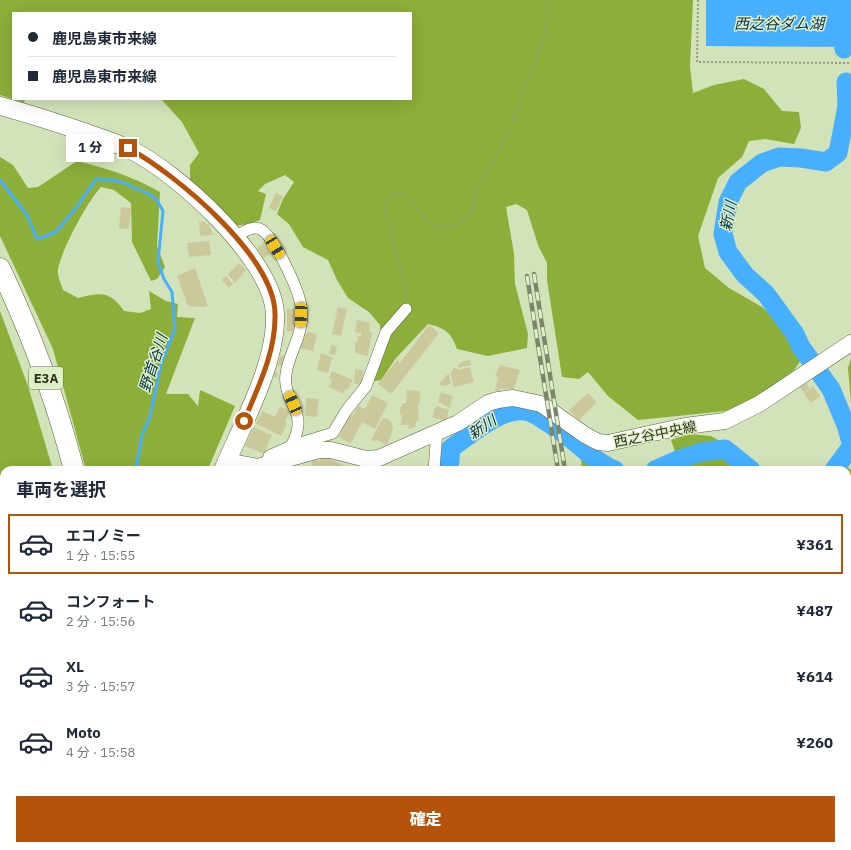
<!DOCTYPE html>
<html lang="ja">
<head>
<meta charset="utf-8">
<style>
	body { margin:0; font-family:"IBM Plex Sans","Noto Sans JP",sans-serif; background:#f6f6f7; color:#1f2937; height:100vh; display:flex; flex-direction:column; font-size:15px; white-space:nowrap }
	* { box-sizing:border-box; margin:0 }
	p { font-size:13px; color:#747a83 }
	.icon { flex:none; width:22px; height:22px; fill:none; stroke:currentColor; stroke-width:2; stroke-linecap:round; stroke-linejoin:round }
	.map { position:relative; flex:1; overflow:hidden }
	.drawer { position:absolute; left:0px; top:466px; width:851px; height:384px; display:flex; flex-direction:column; background:#fff; border-radius:12px 12px 0 0; box-shadow:0 4px 16px #0002 }
	.drawer>* { flex:none }
	.hud { position:absolute; left:12px; top:12px; width:400px; height:88px; border-radius:0px; box-shadow:0 4px 16px #0002; display:grid; align-content:center; height:88px; padding:0 16px; background:#fff }
	.end { position:absolute; width:18px; height:18px; margin:-9px; border:5px solid #b45309; background:#fff; box-shadow:0 0 0 2px #fff }
	.from { border-radius:50% }
	.bubble { position:absolute; height:28px; border-radius:0px; background:#fff; box-shadow:0 4px 16px #0002; font-size:13px; font-weight:800; line-height:28px; text-align:center }
	.car { position:absolute; width:12px; height:24px; margin:-12px -6px; border-radius:5px; box-shadow:0 0 3px 1px #0007; background:linear-gradient(#f5c518 24%,#345 0 40%,#f5c518 0 76%,#345 0 86%,#f5c518 0) }
	.hud b { display:flex; align-items:center; gap:14px; height:38px; font-size:15px }
	.hud b+b { border-top:1px solid #e0e1e3 }
	.hud i { width:10px; height:10px; background:#1f2937 }
	ul { padding:0; list-style:none }
	li { display:flex; align-items:center; gap:12px; height:60px; margin:0 8px 6px; padding:0 8px; border:2px solid transparent; border-radius:0px }
	li div { flex:1 }
	li b { display:block; font-size:15px }
	li em { font-style:normal; font-weight:800 }
	li.selected { border-color:#b45309 }
	li>.icon { width:36px; height:36px; stroke-width:1.5 }
	h2 { padding:0 16px; font-size:18px; line-height:48px }
	.button { display:flex; gap:8px; margin-top:auto; padding:8px 16px }
	.button a { flex:1; height:46px; border-radius:0px; background:#b45309; color:#fff; font-size:16px; font-weight:800; line-height:46px; text-align:center }
	.map>svg:first-child { display:block }
</style>
</head>
<body>
<div class="map">
<svg width="851" height="850" viewBox="0 0 851 850">
	<rect width="100%" height="100%" fill="#d3e3b9"/>
	<polygon fill="#abc779" points="851,614 851,672 847,669 847,616"/>
	<g fill="#8baf39">
		<path d="M0 0H693L690 67 693 93 714 85 744 79 764 89 782 111 799 112 801 128 794 144 765 139 749 141 742 157 718 178 698 236 705 268 729 288 762 307 782 325 796 346 801 360 794 370 754 399 726 411 638 420 608 396 588 372 579 379 562 377 547 280V263L538 245 527 210 516 204 506 207 514 254 515 284 528 334 527 348 488 356 457 349C451 332 445 328 428 324L396 358 381 380 370 382 381 349 380 325 369 312 348 298 337 280 328 260 303 247 289 224 277 214 283 199 294 182 285 175 265 184 258 191 266 194 260 220 249 224 233 226 190 180V165L199 153 182 122 161 99H411V13H13V99H25L24 103 0 95Z"/>
		<path d="M0 157 13 165 28 188 38 187 77 161C106 168 134 177 160 192L157 246 165 267 157 279 151 281 132 242 131 203 114 190 101 187C87 202 62 249 58 269 57 275 61 284 63 290L78 298C100 293 109 290 124 311L140 313 151 309 149 291 166 301 178 304 177 317 195 318 166 394H188L198 406 200 390 235 406 208 469 86 470 53 349 0 236Z"/>
		<polygon points="0,311 28,386 53,470 4,470 4,628 0,629"/>
		<polygon points="851,358 851,403 848,368"/>
		<polygon points="688,434 711,436 745,455 764,470 681,470 671,440"/>
		<polygon points="605,454 617,463 617,470 582,470 581,458"/>
		<polygon points="835,458 851,470 851,596 847,599 847,470 823,470"/>
		<polygon points="195,846 364,846 366,850 195,850"/>
	</g>
	<polygon fill="#46b0ff" points="706,0 851,0 851,47 706,46"/>
	<g fill="none" stroke-linecap="round" stroke-linejoin="round">
		<g stroke="#46b0ff" stroke-width="3">
			<polyline points="0,180 27,215 37,239 56,232 76,208 96,179 112,180 124,183 149,194 157,200 163,211 158,262 164,279 172,292 175,329 161,364 150,417 142,435 136,470"/>
			<polyline points="82,850 82,846"/>
		</g>
		<g stroke="#46b0ff" stroke-width="19">
			<polyline points="837,0 844,49"/>
			<polyline points="846,82 847,106 838,153 826,162 801,158 779,157 762,163 738,182 728,202 723,234 728,252 745,275 766,294 795,334 801,347 831,389 846,425 851,442"/>
			<path d="M449 470 451 448C471 435 504 404 529 412 538 415 569 437 577 444 589 454 601 465 615 470"/>
			<polyline points="655,470 680,459 702,452 725,449 751,470"/>
			<polyline points="834,470 851,447"/>
			<polyline points="210,850 210,846"/>
		</g>
	</g>
	<g fill="#cbc99c">
		<polygon points="276,193 283,196 276,211 269,208"/>
		<polygon points="121,207 131,208 129,229 119,228"/>
		<polygon points="199,222 206,222 206,225 209,224 213,235 200,236"/>
		<polygon points="209,241 211,255 189,257 187,243"/>
		<polygon points="263,244 270,254 263,258 257,248"/>
		<polygon points="239,263 246,270 235,283 228,274"/>
		<polygon points="195,268 208,306 203,307 188,306 177,276"/>
		<polygon points="226,276 233,284 229,288 222,280"/>
		<polygon points="338,307 347,309 341,336 332,334"/>
		<rect x="287" y="309" width="8" height="22"/>
		<polygon points="357,320 370,323 369,332 372,332 368,356 355,353 355,342 357,342 358,336 361,336 361,333 355,332"/>
		<polygon points="429,325 439,333 391,394 378,384 397,360 400,363"/>
		<polygon points="307,332 317,334 313,351 299,348 304,333 307,334"/>
		<polygon points="331,345 337,346 335,355 329,354"/>
		<polygon points="321,353 332,357 328,373 317,370"/>
		<polygon points="281,355 286,357 282,367 277,364"/>
		<polygon points="470,360 471,365 458,368 458,365 463,361"/>
		<polygon points="500,365 520,370 514,389 500,389 500,392 495,390 498,377 495,376"/>
		<polygon points="470,367 474,382 454,387 450,372 453,371 452,369 457,368 457,370"/>
		<polygon points="355,369 363,370 362,384 354,384"/>
		<polygon points="274,371 278,373 276,378 271,376"/>
		<polygon points="332,371 353,380 348,390 345,389 344,394 329,387 332,380 329,378"/>
		<polygon points="449,374 451,384 441,386 440,382 445,378 445,376"/>
		<polygon points="806,383 810,388 804,393 800,387"/>
		<polygon points="813,386 820,396 811,403 804,394"/>
		<polygon points="407,390 420,391 420,403 418,403 419,421 416,421 415,427 408,429 409,425 401,425 402,415 400,415 400,407 402,407 402,403 406,404"/>
		<polygon points="441,392 453,396 450,408 438,402"/>
		<polygon points="588,393 597,402 579,420 569,410"/>
		<polygon points="372,395 388,403 375,429 362,422 352,442 349,443 339,437 343,429 340,427 347,413 353,416 358,406 365,409"/>
		<polygon points="306,398 319,399 317,417 305,416"/>
		<polygon points="436,406 449,410 446,421 432,417"/>
		<polygon points="280,407 290,411 285,422 287,423 281,436 256,424 262,411 275,417"/>
		<polygon points="385,418 391,421 393,429 387,445 376,440 375,442 371,440 382,419"/>
		<polygon points="254,427 272,435 264,454 245,446"/>
		<polygon points="324,456 347,467 346,470 317,470 311,468 313,459 319,461"/>
		<polygon points="847,691 851,693 851,708 847,706"/>
		<polygon points="851,768 851,784 847,782 847,774"/>
		<polygon points="847,808 850,810 847,819"/>
		<polygon points="851,818 851,831 847,828"/>
		<polygon points="0,829 4,831 4,846 7,846 5,850 0,850"/>
		<polygon points="847,834 851,837 851,850 842,846 847,846"/>
		<polygon points="28,846 71,846 68,850 26,850"/>
		<polygon points="522,846 554,846 553,850 537,850"/>
		<polygon points="612,846 640,846 647,850 618,850"/>
		<polygon points="717,846 744,846 751,850 724,850"/>
		<polygon points="811,846 832,846 830,850 813,850 810,848"/>
	</g>
	<g fill="none" stroke-linecap="round" stroke-linejoin="round">
		<defs>
			<g id="street">
				<path d="M235 237C242 233 252 225 260 229 274 235 299 291 301 306 302 311 302 319 301 324 299 341 288 357 286 374 282 403 311 411 291 446L269 456 267 464"/>
				<polyline points="291,446 333,433 346,411 366,386 386,332 406,309"/>
				<polyline points="434,470 437,431"/>
				<polyline points="847,611 851,609"/>
				<polyline points="847,758 851,751"/>
				<polyline points="847,802 851,804"/>
				<polyline points="95,846 95,850"/>
				<polyline points="401,846 401,850"/>
				<polyline points="466,846 474,850"/>
				<polyline points="140,850 140,846"/>
				<polyline points="572,850 576,846"/>
				<polyline points="796,850 799,846"/>
			</g>
			<polyline id="secondary" points="226,461 258,467 319,450 331,450 366,459 379,458 458,423 488,403 498,400 513,398 541,404 585,435 598,442 608,443 685,426 725,421 759,404 851,343"/>
			<g id="primary">
				<path d="M0 106C27 113 54 122 81 131 97 137 114 142 129 149 176 171 273 259 275 314 277 363 242 425 223 470"/>
				<polyline points="15,850 17,846"/>
			</g>
			<g id="highway">
				<path d="M0 268C31 333 56 400 74 470"/>
				<polyline points="112,846 112,850"/>
			</g>
		</defs>
		<use href="#street" stroke="#57653f" stroke-width="12"/>
		<use href="#secondary" stroke="#57653f" stroke-width="17"/>
		<use href="#primary" stroke="#57653f" stroke-width="19"/>
		<use href="#highway" stroke="#57653f" stroke-width="21"/>
		<g stroke="#929e7e" stroke-width="2" stroke-dasharray="2 2" stroke-linecap="butt">
			<polyline points="698,0 697,62 851,63"/>
			<polyline points="408,299 385,207 388,200 395,193 403,194 431,225 437,228 456,225 470,216 473,210 475,193 510,129 520,97 536,63 548,20 546,0"/>
		</g>
		<use href="#street" stroke="#fff" stroke-width="11"/>
		<use href="#secondary" stroke="#fff" stroke-width="16"/>
		<use href="#primary" stroke="#fff" stroke-width="18"/>
		<use href="#highway" stroke="#fff" stroke-width="20"/>
		<defs>
			<g id="rail">
				<polyline points="534,274 565,470"/>
				<polyline points="527,276 558,470"/>
			</g>
		</defs>
		<use href="#rail" stroke="#7c866a" stroke-width="4.5"/>
		<use href="#rail" stroke="#e0f0c6" stroke-width="3" stroke-dasharray="9" stroke-linecap="butt"/>
	</g>
	<g fill="none" stroke-linecap="round" stroke-linejoin="round">
		<path stroke="#b45309" stroke-width="5" d="M128 148C176 174 275 257 275 314 276 352 258 387 244 421"/>
	</g>
	<g text-anchor="middle" dominant-baseline="central" stroke-width="3" stroke-linejoin="round" paint-order="stroke">
		<rect fill="#e0f0c6" stroke="#636c55" stroke-width="1" x="29" y="367" width="34" height="22" rx="3"/>
		<g font-size="13" font-weight="bold" fill="#2e3424">
			<text x="46" y="378">E3A</text>
		</g>
		<g font-size="14" fill="#2e3424" stroke="#e0f0c6">
			<text transform="translate(655 434) rotate(-11)">西之谷中央線</text>
		</g>
		<g font-size="15" font-style="italic" fill="#053251" stroke="#e0f0c6">
			<text x="779" y="23">西之谷ダム湖</text>
			<text transform="translate(728 216) rotate(-79)">新川</text>
			<text transform="translate(153 363) rotate(-72)">野首谷川</text>
			<text transform="translate(482 427) rotate(-33)">新川</text>
		</g>
	</g>
</svg>
<i class="end from" style="left:244px;top:421px"></i>
<i class="end" style="left:128px;top:148px"></i>
<div class="bubble" style="left:66px;top:134px;width:48px">1 分</div>
<i class="car" style="left:275px;top:247px;rotate:149deg"></i>
<i class="car" style="left:301px;top:315px;rotate:182deg"></i>
<i class="car" style="left:293px;top:403px;rotate:336deg"></i>
<div class="hud">
<b><i class="from"></i>鹿児島東市来線</b>
<b><i></i>鹿児島東市来線</b>
</div>
<section class="drawer">
<h2>車両を選択</h2>
<ul>
<li class="selected"><svg class="icon" aria-label="car" viewBox="0 0 24 24"><path d="M5 17H2v-5l4-1 3-4h7l3 4 3 1v5h-3M9 17h6M6 11h13"/><circle cx="7" cy="17" r="2"/><circle cx="17" cy="17" r="2"/></svg><div><b>エコノミー</b><p>1 分 · 15:55</p></div><em>¥361</em></li>
<li><svg class="icon" aria-label="car" viewBox="0 0 24 24"><path d="M5 17H2v-5l4-1 3-4h7l3 4 3 1v5h-3M9 17h6M6 11h13"/><circle cx="7" cy="17" r="2"/><circle cx="17" cy="17" r="2"/></svg><div><b>コンフォート</b><p>2 分 · 15:56</p></div><em>¥487</em></li>
<li><svg class="icon" aria-label="car" viewBox="0 0 24 24"><path d="M5 17H2v-5l4-1 3-4h7l3 4 3 1v5h-3M9 17h6M6 11h13"/><circle cx="7" cy="17" r="2"/><circle cx="17" cy="17" r="2"/></svg><div><b>XL</b><p>3 分 · 15:57</p></div><em>¥614</em></li>
<li><svg class="icon" aria-label="car" viewBox="0 0 24 24"><path d="M5 17H2v-5l4-1 3-4h7l3 4 3 1v5h-3M9 17h6M6 11h13"/><circle cx="7" cy="17" r="2"/><circle cx="17" cy="17" r="2"/></svg><div><b>Moto</b><p>4 分 · 15:58</p></div><em>¥260</em></li>
</ul>
<div class="button"><a>確定</a></div>
</section>
</div>
</body>
</html>
